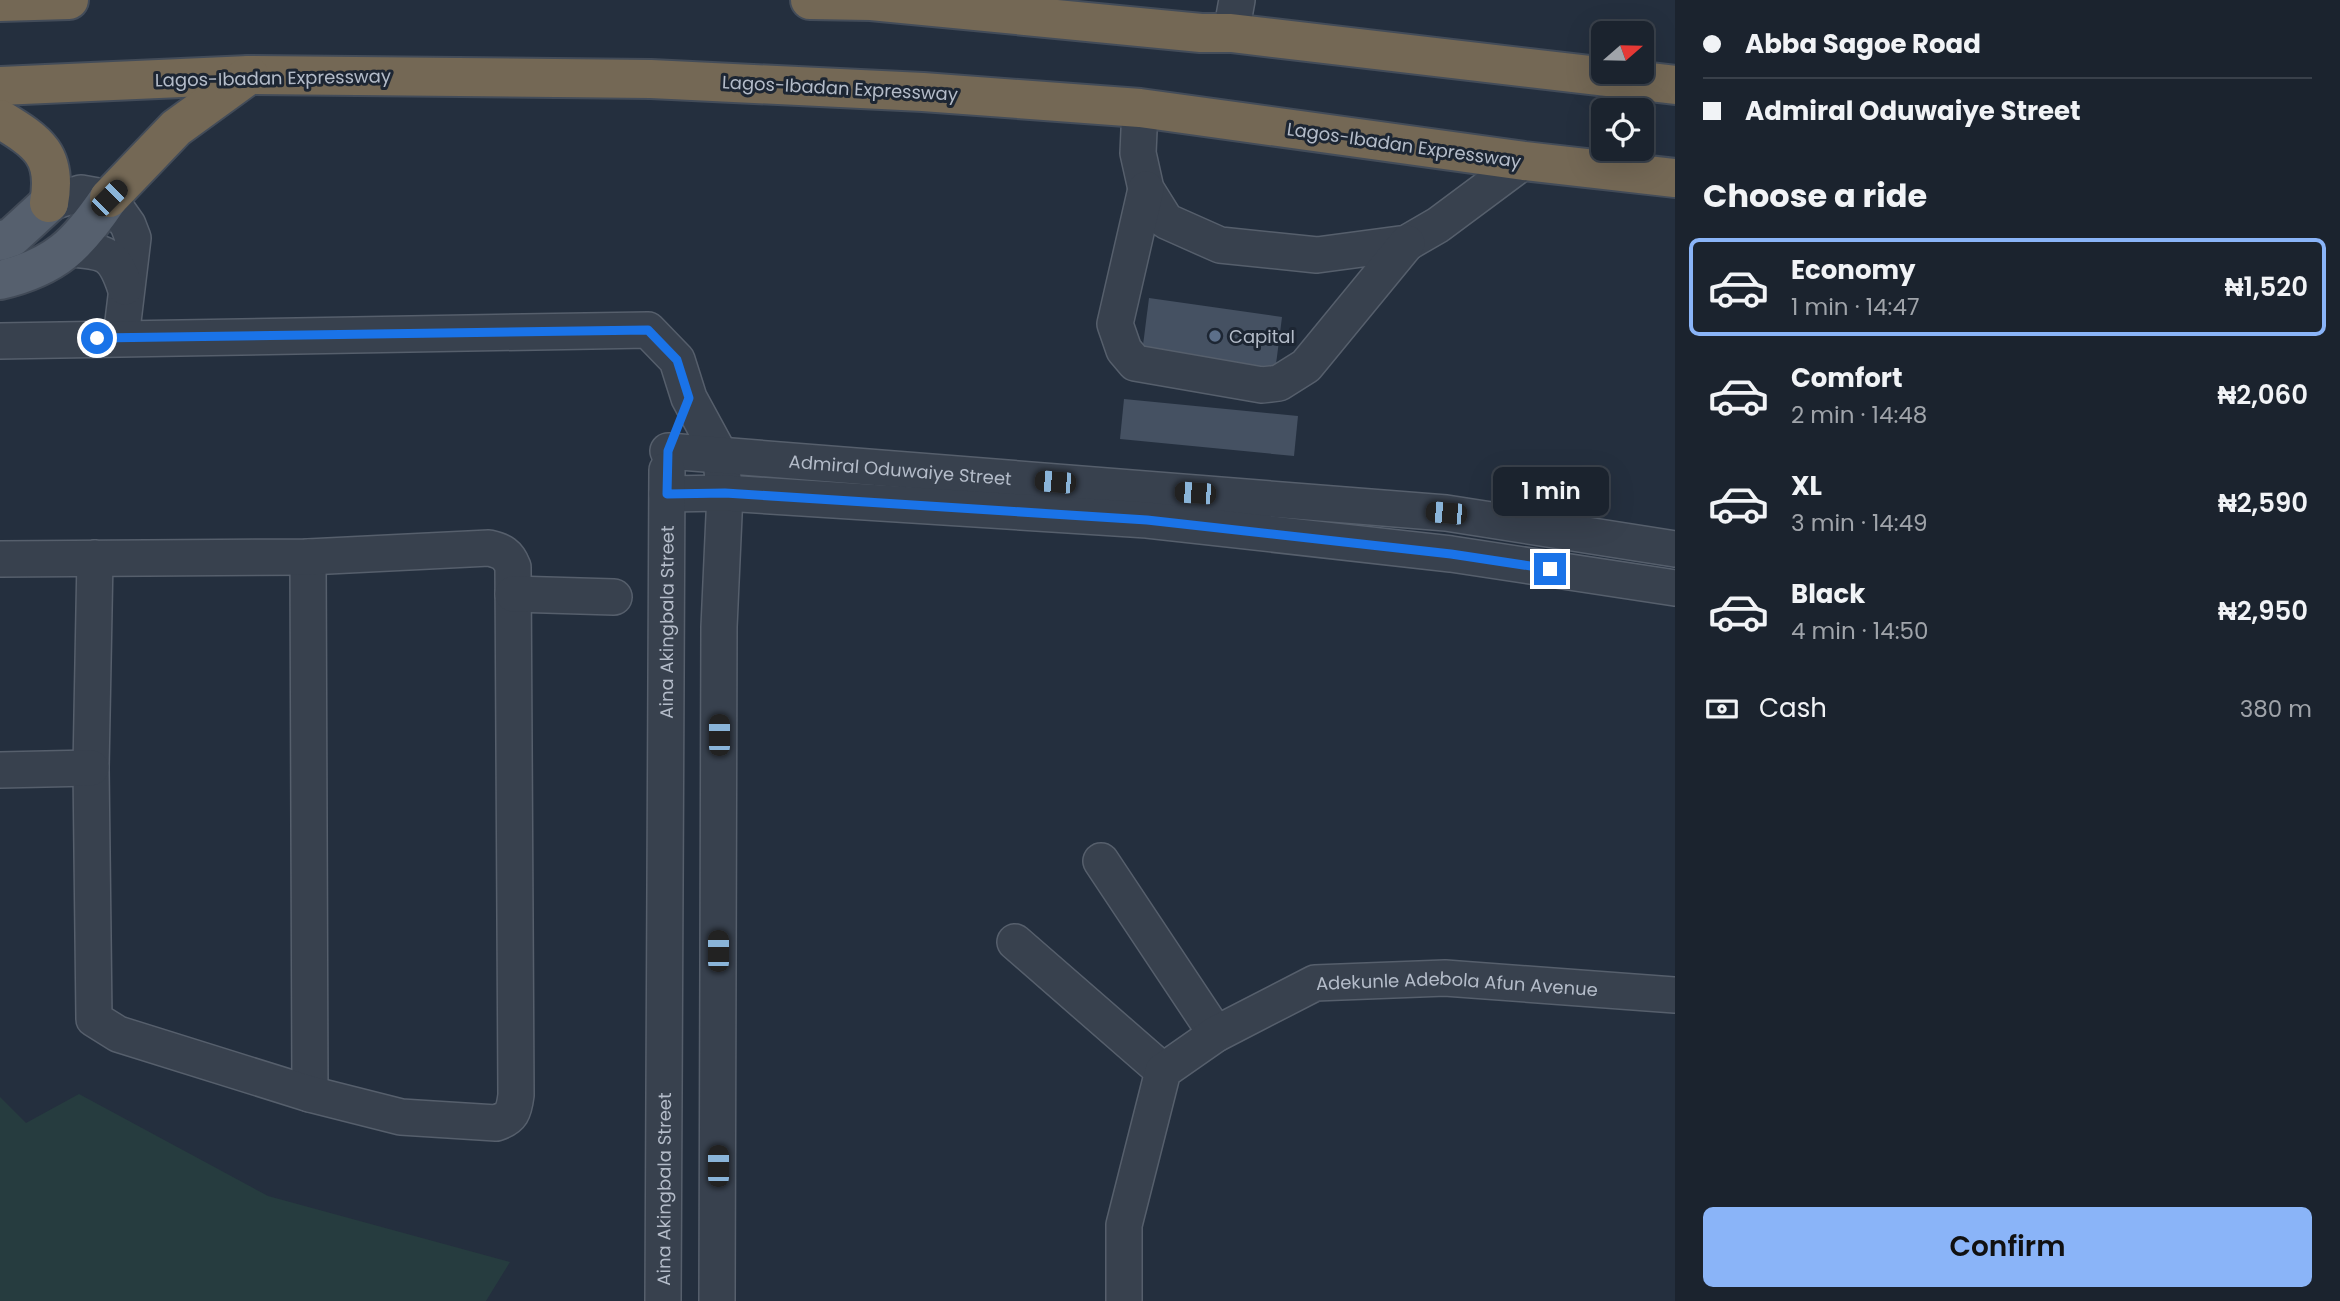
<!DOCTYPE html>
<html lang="en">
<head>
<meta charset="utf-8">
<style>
	body { margin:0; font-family:Poppins,sans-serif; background:#282f3a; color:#f1f3f6; height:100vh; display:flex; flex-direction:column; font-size:26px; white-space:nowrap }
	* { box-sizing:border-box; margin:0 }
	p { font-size:23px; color:#a0a4aa }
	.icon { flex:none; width:38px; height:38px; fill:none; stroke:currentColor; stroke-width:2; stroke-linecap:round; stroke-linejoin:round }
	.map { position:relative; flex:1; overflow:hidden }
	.sheet { display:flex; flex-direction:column; background:#1b232e; width:665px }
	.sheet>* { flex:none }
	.hud { display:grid; align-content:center; height:154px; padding:0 28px; background:#1b232e }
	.needle { width:46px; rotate:70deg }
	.controls { position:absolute; left:1591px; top:21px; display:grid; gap:14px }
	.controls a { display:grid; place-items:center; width:63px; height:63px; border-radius:10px; background:#1b232e; box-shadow:0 7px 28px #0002,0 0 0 2px #39404a; font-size:35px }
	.end { position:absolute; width:32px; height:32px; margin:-16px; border:9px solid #1a73e8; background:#fff; box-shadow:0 0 0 4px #fff }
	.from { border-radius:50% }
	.bubble { position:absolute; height:49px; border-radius:10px; background:#1b232e; box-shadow:0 7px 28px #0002,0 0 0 2px #39404a; font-size:23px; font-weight:600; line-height:49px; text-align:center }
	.car { position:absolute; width:21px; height:42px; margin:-21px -10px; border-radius:9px; box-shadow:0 0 5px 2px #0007; background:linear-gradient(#222 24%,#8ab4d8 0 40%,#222 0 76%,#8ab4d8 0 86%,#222 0) }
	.hud b { display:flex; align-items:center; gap:24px; height:66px; font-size:26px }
	.hud b+b { border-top:2px solid #39404a }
	.hud i { width:18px; height:18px; background:#f1f3f6 }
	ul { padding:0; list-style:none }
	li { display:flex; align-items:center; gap:21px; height:98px; margin:0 14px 10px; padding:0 14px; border:4px solid transparent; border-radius:10px }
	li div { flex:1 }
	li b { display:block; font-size:26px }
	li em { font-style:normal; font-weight:600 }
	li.active { border-color:#8ab4f8 }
	li>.icon { width:63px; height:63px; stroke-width:1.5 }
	h2 { padding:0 28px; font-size:32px; line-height:84px }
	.pay { display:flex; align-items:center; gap:18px; height:77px; padding:0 28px; font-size:26px }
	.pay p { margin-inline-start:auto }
	.cta { display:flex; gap:14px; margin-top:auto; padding:14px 28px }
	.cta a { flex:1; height:80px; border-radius:10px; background:#8ab4f8; color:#111; font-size:28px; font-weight:600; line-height:80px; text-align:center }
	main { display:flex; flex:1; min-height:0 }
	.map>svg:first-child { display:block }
</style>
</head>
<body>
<main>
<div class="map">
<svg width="1675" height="1301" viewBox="0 0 1675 1301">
	<rect width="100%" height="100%" fill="#242f3e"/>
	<polygon fill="#263c3f" points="79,1094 268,1196 510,1262 486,1301 0,1301 0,1097 26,1123"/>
	<g fill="#455162">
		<polygon points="1149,298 1282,317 1275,372 1142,353"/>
		<polygon points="1124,399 1298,416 1294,456 1120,439"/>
	</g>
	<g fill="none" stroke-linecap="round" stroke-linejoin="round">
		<defs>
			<g id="minor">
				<polyline points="1231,33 1237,0"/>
				<polyline points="1140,108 1138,153 1146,189 1166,221 1220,245 1317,255 1407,243 1438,225 1524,161"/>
				<polyline points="1146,189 1115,324 1124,350 1135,363 1262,385 1279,383 1306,366 1407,243"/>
				<polyline points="49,203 81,193 109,198 128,225 133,238 121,338"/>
				<path d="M70 249C105 252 113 252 125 287"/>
				<polyline points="0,341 648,330 677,360 689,398 720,455 725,493 719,627 717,1301"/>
				<path id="s1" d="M668 451 1446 513 1675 549"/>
				<polyline points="667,494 725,493 1147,520 1451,554 1675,588"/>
				<polyline points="308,557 310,1094"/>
				<path d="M0 559 308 557 489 548C502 551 508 554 513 567L516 1095C514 1111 512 1118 496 1123L401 1117 310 1094 118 1034 94 1019 91 768 95 558"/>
				<polyline points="513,594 614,597"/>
				<polyline points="0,770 91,768"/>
				<polyline points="1101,861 1216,1034"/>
				<polyline points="1015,942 1163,1071"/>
				<path id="s2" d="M663 1301 667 470"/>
				<path id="s3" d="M1124 1301V1225L1163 1071 1216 1034 1315 983 1445 978 1675 995"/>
			</g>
			<g id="major">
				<polyline points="0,241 12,237 49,203"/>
				<path d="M0 280C56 267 78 244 109 198"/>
			</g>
			<g id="highway">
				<polyline points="810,0 871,1 1201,33 1231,33 1675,85"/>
				<polyline points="0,2 69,0"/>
				<polyline points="0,86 249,75 651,79 923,92 1140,108 1524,161 1675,178"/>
				<path d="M0 119C38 142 58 155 49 203"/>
				<polyline points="109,198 176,128 249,75"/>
			</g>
		</defs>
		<use href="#minor" stroke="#565f6c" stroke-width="38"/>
		<use href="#major" stroke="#414a57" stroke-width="42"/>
		<use href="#highway" stroke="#434c59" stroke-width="42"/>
		<use href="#minor" stroke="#38414e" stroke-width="35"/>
		<use href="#major" stroke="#56606e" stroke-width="38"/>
		<use href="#highway" stroke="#746855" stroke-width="38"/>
	</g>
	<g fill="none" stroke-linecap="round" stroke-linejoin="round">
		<polyline stroke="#1a73e8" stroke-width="9" points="97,338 648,330 677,360 689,398 668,451 667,494 725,493 1147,520 1451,554 1550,569"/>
	</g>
	<circle fill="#5c6f8a" stroke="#1d2633" stroke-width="2.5" cx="1215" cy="336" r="7"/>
	<g text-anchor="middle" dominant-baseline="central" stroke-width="6" stroke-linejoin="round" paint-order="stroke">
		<g font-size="18" fill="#b4bcc9" stroke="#1d2633">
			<text transform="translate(273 78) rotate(-1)">Lagos-Ibadan Expressway</text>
			<text transform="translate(840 88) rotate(3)">Lagos-Ibadan Expressway</text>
			<text transform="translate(1404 145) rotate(8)">Lagos-Ibadan Expressway</text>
			<text stroke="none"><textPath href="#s1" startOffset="233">Admiral Oduwaiye Street</textPath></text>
			<text stroke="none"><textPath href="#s2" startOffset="679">Aina Akingbala Street</textPath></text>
			<text stroke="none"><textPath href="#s3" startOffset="553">Adekunle Adebola Afun Avenue</textPath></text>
			<text stroke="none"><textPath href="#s2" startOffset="112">Aina Akingbala Street</textPath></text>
		</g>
		<g font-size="18" fill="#b4bcc9" stroke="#1d2633" text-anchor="start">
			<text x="1229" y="336">Capital</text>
		</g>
	</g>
</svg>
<div class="controls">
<a><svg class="needle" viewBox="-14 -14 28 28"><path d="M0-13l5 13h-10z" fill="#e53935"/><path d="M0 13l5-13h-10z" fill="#a0a4aa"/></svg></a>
<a><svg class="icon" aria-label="locate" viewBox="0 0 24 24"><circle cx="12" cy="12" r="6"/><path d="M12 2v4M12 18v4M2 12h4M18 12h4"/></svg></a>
</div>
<i class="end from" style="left:97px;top:338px"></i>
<i class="end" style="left:1550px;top:569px"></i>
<div class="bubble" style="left:1493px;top:467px;width:116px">1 min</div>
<i class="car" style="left:109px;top:198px;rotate:45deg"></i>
<i class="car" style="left:1055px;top:482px;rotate:275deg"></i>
<i class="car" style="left:1195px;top:493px;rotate:274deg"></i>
<i class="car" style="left:1446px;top:513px;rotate:275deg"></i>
<i class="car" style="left:719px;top:735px;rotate:0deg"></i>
<i class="car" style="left:718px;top:951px;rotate:0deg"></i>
<i class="car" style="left:718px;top:1166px;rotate:0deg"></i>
</div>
<section class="sheet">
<div class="hud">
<b><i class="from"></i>Abba Sagoe Road</b>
<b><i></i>Admiral Oduwaiye Street</b>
</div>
<h2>Choose a ride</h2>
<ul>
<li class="active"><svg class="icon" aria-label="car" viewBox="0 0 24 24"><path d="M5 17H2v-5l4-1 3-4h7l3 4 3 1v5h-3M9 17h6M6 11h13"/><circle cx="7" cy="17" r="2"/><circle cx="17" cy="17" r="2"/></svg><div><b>Economy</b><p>1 min · 14:47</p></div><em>₦1,520</em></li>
<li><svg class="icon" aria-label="car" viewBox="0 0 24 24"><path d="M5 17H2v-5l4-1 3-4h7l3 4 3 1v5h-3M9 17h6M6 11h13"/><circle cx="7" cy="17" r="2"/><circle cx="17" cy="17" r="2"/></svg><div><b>Comfort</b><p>2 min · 14:48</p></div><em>₦2,060</em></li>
<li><svg class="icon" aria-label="car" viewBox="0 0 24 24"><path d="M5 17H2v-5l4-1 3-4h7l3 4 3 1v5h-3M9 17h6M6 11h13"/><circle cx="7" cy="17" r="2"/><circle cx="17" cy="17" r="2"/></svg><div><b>XL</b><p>3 min · 14:49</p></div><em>₦2,590</em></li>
<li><svg class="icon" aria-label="car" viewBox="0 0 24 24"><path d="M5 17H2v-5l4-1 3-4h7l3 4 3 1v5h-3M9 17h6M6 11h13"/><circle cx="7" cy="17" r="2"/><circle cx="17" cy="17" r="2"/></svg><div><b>Black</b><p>4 min · 14:50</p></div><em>₦2,950</em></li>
</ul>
<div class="pay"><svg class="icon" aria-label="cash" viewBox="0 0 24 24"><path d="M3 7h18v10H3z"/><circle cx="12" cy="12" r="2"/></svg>Cash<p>380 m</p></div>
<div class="cta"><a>Confirm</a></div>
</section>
</main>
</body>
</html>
